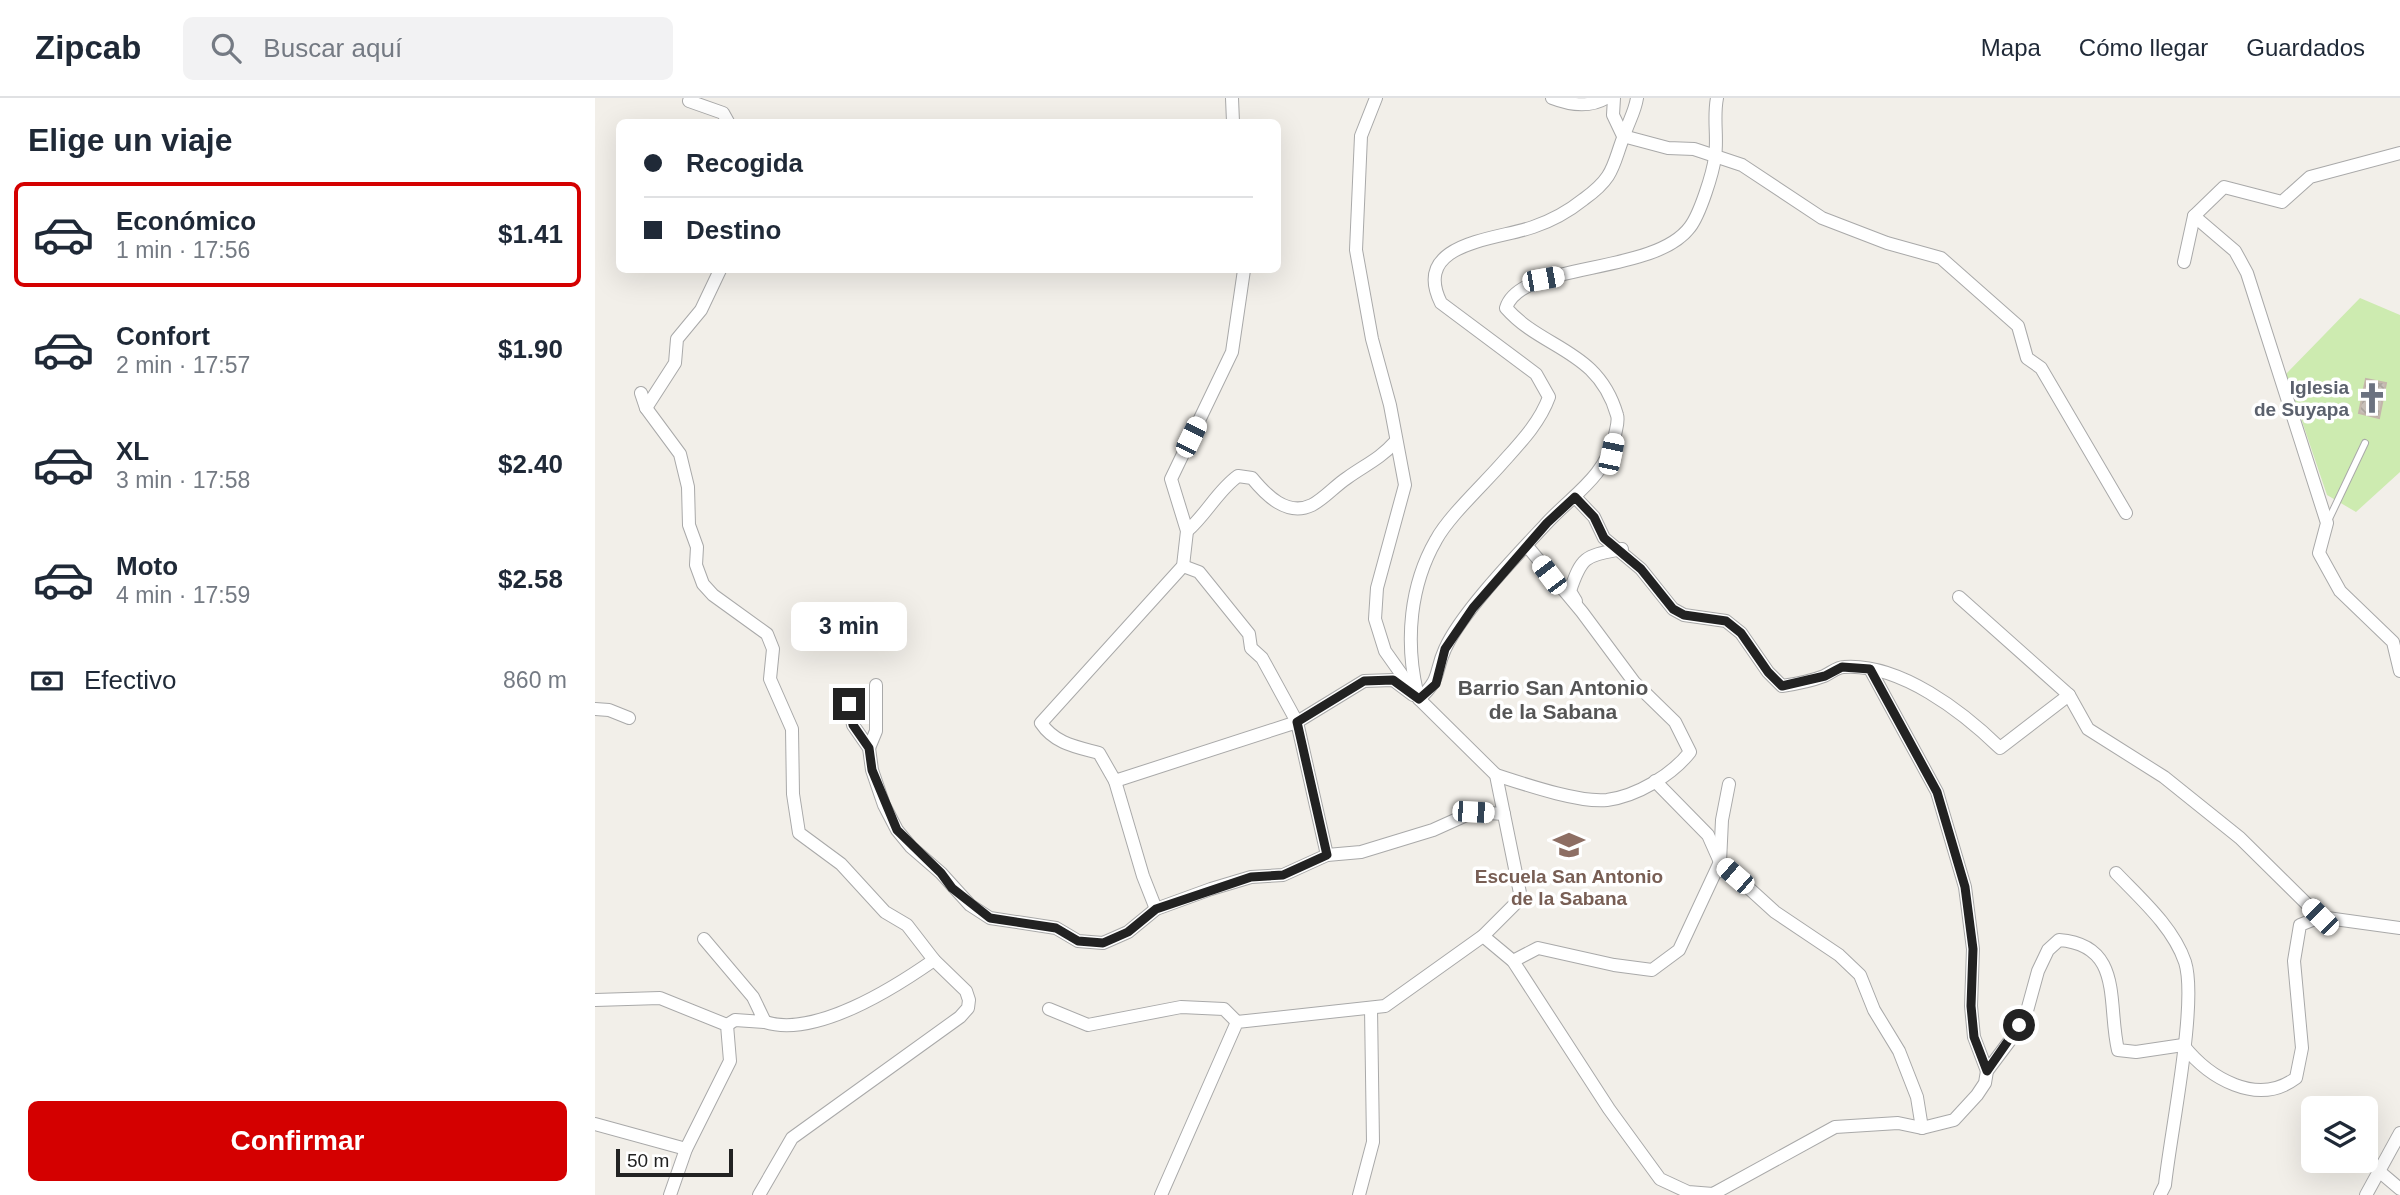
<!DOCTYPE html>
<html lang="es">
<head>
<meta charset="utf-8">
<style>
	body { margin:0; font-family:Arial,sans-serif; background:#f2f2f3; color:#1f2937; height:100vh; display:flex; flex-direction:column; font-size:26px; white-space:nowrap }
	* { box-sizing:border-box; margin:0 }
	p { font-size:23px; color:#747a83 }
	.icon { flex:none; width:38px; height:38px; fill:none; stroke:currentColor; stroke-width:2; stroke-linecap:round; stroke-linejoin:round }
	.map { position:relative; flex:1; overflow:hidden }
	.drawer { display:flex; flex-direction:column; background:#fff; width:595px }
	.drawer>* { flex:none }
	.guide { position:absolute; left:21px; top:21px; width:665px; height:154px; border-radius:10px; box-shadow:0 7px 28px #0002; display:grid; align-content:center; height:154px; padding:0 28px; background:#fff }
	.tools { position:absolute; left:1706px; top:998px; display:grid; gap:14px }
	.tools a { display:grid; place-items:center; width:77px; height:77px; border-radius:10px; background:#fff; box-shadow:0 7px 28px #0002; font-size:35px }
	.scale { position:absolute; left:21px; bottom:18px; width:117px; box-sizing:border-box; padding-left:7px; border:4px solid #222; border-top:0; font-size:19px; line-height:24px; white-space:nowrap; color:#222; -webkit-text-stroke:5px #fff; paint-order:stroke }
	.end { position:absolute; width:32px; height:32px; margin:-16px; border:9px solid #222; background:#fff; box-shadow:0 0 0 4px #fff }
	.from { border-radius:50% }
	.bubble { position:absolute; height:49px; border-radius:10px; background:#fff; box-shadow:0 7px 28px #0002; font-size:23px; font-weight:600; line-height:49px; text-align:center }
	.car { position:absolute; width:21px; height:42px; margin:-21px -10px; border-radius:9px; box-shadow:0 0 5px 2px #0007; background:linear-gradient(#fff 24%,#345 0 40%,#fff 0 76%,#345 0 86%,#fff 0) }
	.guide b { display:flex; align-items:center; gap:24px; height:66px; font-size:26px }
	.guide b+b { border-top:2px solid #e0e1e3 }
	.guide i { width:18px; height:18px; background:#1f2937 }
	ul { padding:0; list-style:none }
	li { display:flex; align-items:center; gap:21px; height:105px; margin:0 14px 10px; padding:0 14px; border:4px solid transparent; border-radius:10px }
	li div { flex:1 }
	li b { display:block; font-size:26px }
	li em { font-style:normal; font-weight:600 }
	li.on { border-color:#d40000 }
	li>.icon { width:63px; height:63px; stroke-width:1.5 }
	h2 { padding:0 28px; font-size:32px; line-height:84px }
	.pay { display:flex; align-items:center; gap:18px; height:77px; padding:0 28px; font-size:26px }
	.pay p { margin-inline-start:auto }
	.button { display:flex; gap:14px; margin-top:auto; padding:14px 28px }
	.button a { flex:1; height:80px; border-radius:10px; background:#d40000; color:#fff; font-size:28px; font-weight:600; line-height:80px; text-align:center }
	header { display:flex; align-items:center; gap:42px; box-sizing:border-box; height:98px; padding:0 35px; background:#fff; border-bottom:2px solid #e0e1e3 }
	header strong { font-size:33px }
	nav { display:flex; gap:38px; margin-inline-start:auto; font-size:24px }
	.search { width:490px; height:63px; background:#f2f2f3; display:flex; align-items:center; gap:18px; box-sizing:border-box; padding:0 24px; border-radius:10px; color:#747a83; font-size:26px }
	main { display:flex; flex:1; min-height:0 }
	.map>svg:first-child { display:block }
</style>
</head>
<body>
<header>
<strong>Zipcab</strong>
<div class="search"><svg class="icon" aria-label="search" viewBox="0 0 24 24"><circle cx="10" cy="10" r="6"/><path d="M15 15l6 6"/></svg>Buscar aquí</div>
<nav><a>Mapa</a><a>Cómo llegar</a><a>Guardados</a></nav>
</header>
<main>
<section class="drawer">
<h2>Elige un viaje</h2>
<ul>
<li class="on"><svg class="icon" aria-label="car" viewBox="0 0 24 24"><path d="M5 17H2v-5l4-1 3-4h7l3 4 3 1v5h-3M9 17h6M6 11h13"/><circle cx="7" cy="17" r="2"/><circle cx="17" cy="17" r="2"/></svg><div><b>Económico</b><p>1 min · 17:56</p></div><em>$1.41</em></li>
<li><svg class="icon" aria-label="car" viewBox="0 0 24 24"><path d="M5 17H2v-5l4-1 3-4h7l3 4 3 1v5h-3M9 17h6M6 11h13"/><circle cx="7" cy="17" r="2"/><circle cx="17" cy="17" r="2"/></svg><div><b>Confort</b><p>2 min · 17:57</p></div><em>$1.90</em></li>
<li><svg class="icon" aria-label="car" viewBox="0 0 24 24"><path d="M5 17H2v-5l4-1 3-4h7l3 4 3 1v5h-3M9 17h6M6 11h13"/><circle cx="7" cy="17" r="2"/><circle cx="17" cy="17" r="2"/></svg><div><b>XL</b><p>3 min · 17:58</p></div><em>$2.40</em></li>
<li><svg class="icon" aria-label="car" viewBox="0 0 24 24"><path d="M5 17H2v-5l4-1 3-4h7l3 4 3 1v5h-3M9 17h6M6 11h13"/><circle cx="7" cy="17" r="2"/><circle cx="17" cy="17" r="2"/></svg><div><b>Moto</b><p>4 min · 17:59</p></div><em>$2.58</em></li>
</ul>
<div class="pay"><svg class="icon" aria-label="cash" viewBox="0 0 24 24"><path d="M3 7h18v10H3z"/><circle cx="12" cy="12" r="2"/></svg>Efectivo<p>860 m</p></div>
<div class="button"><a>Confirmar</a></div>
</section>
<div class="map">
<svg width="1805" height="1097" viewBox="0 0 1805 1097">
	<defs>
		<pattern id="building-cross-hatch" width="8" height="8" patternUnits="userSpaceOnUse" patternTransform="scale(1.75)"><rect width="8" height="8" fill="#c7bfb8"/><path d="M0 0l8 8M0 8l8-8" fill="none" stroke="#aba49e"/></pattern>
	</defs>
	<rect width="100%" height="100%" fill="#f2efe9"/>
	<path fill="#cdebb0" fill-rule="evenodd" d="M1765 200 1805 217V374L1761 414 1732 397 1691 276ZM1771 281 1791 286 1783 320 1764 315Z"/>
	<polygon fill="url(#building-cross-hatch)" stroke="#c4b6ab" stroke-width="2" points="1771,281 1791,285 1784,320 1764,315"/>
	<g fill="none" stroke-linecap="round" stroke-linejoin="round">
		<defs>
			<polyline id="service" points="1733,423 1770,345"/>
			<g id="minor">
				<polyline points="637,0 638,24"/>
				<path d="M957 0C975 7 994 10 1011 0"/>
				<polyline points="1019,0 1018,17 1028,38"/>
				<polyline points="94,3 128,15 133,24"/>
				<polyline points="1028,38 1073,50 1099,51 1147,67 1227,120 1292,145 1346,160 1423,228 1432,260 1446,270 1531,415"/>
				<polyline points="1599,118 1640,153 1652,175 1732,425 1724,455 1745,493 1798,544 1805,573"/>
				<polyline points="1589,164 1599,118 1629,89 1687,104 1715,79 1805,55"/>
				<path d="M649 172 637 254 576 381 592 433 588 468 446 625C460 646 482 649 504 655L520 683 702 624 769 583 798 582 818 597"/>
				<polyline points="46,295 51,310 85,356 93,389 94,427 102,449 101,467 108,486 118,497 172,536 178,551 175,581 197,631 198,696 204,735 246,766 290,814 312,827 339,862 371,893 374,902 373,910 365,919 197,1040 164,1097"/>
				<polyline points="51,310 80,265 82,241 106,212 125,172"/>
				<path d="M980 399 999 419 1009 440 1046 471 1078 511 1089 517 1131 523 1146 535 1173 574 1187 588C1201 586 1216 583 1229 578 1236 575 1242 569 1249 569 1305 565 1368 614 1405 650L1474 597"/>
				<path d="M592 433C611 417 623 392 643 378L657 380C671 397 692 419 717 407 729 401 741 387 752 380 770 367 785 361 800 344"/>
				<polyline points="588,468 604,474 654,536 656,550 667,560 702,624 732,757"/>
				<polyline points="1364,499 1474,597 1493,631 1569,679 1645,740 1725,819 1805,830"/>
				<path d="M981 503 975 493C987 457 991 458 1027 451"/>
				<polyline points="1275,571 1342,694 1370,789 1378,851 1376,908 1379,939 1392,973"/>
				<path d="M822 594C810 543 815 487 841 442 854 418 889 386 908 364 926 344 945 324 954 299L941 276 846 205C816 144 901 142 938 129 956 123 974 113 989 101 1021 78 1017 67 1030 35 1034 23 1040 13 1042 0"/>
				<path d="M824 601C847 580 839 575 850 551 866 515 922 457 950 427 977 397 1010 380 1020 337 1021 331 1024 323 1022 317 1003 251 948 252 911 210 925 163 1059 178 1095 129 1105 116 1118 75 1120 59 1123 39 1118 20 1122 0"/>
				<polyline points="254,606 258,627 274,650 277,672 289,707 302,732 316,749 346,775 375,807 395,820 461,830 483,843 508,845 533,834 561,811 616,791 656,779 688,777 732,757 766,754 838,732 878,714 909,716"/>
				<polyline points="0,611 14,612 34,620"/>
				<polyline points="274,650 281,633 281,587"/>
				<path d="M901 677C929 686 984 705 1012 702 1042 698 1077 677 1095 654L1080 624 1039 584 987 514 932 448"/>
				<polyline points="520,683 548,778 561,811"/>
				<polyline points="1060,683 1113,737 1125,764 1180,814 1244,857 1265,877 1279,912 1304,953 1322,999 1327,1030"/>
				<path d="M1521 775C1546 801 1578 829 1590 864 1603 905 1575 1037 1570 1087L1565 1097"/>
				<path d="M888 838 918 863 1014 1011 1065 1081 1093 1094 1118 1096 1240 1029 1303 1025 1327 1030 1359 1022 1382 997 1390 985 1392 973 1416 941 1432 913 1443 873 1453 852 1464 842C1529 847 1512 906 1523 952L1541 954 1588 947C1614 980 1662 1009 1701 980L1707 950 1699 863 1705 827 1725 819"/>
				<polyline points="109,841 158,899 170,924 140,922 132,927"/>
				<polyline points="918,863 943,850 1019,867 1057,872 1084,852 1125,764 1127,722 1134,686"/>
				<polyline points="0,902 65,900 132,927 135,963 91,1051 75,1097"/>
				<polyline points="454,911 493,927 586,909 629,911 642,924"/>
				<path d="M170 924C220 940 299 890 339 862"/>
				<polyline points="0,1026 91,1051"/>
				<polyline points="1785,1074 1805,1091"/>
				<polyline points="566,1097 642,924 790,908 888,838 926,800 901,677 824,601 790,553 780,521 782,490 810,387 795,307 777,241 761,152 766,38 781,0"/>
				<polyline points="764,1097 778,1044 776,910"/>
				<polyline points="1771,1097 1805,1035"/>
			</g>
		</defs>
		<use href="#service" stroke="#a9a9a9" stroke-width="8"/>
		<use href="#minor" stroke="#a9a9a9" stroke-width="14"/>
		<use href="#service" stroke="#fff" stroke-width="6"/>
		<use href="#minor" stroke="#fff" stroke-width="12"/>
	</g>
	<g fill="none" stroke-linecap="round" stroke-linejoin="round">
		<polyline stroke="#222" stroke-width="9" points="254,606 258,627 274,650 277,672 302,732 346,775 357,790 395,820 461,830 483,843 508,845 533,834 561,811 656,779 688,777 732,757 702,624 769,583 798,582 824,601 841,586 850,551 878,510 952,425 980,399 999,419 1009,440 1046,471 1078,511 1089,517 1131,523 1146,535 1173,574 1187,588 1230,578 1247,569 1275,571 1342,694 1370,789 1378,851 1376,908 1379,939 1392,973 1424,927"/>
	</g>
	<defs>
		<symbol id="church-bare" viewBox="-9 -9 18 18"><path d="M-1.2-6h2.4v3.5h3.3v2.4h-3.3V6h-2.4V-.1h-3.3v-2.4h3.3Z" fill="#6b7280" stroke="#fff" stroke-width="2.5" paint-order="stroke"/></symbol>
		<symbol id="school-bare" viewBox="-9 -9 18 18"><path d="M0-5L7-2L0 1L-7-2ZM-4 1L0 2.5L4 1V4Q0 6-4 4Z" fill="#8d6e63" stroke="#fff" stroke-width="2.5" paint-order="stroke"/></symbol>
	</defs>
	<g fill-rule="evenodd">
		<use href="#church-bare" x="1755" y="278" width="44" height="44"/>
		<use href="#school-bare" x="952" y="725" width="44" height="44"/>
	</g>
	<g text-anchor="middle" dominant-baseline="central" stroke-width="7" stroke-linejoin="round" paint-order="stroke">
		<g font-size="19" font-weight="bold" fill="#5b616d" stroke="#fff" text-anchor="end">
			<text x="1754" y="289">Iglesia<tspan x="1754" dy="22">de Suyapa</tspan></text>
		</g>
		<g font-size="19" font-weight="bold" fill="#785e54" stroke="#fff">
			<text x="974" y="778">Escuela San Antonio<tspan x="974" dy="22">de la Sabana</tspan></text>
		</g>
		<g font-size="21" font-weight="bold" fill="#555" stroke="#fff">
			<text x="958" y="589">Barrio San Antonio<tspan x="958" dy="24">de la Sabana</tspan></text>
		</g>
	</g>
</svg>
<div class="tools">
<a><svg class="icon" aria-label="layers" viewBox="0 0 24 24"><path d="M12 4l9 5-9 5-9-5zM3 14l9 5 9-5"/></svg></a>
</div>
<div class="scale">50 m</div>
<i class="end from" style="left:1424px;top:927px"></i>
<i class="end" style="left:254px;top:606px"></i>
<div class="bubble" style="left:196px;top:504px;width:116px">3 min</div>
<i class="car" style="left:948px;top:181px;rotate:80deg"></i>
<i class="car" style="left:596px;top:339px;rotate:26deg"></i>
<i class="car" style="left:1016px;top:356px;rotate:12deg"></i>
<i class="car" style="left:954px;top:477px;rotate:323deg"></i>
<i class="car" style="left:878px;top:714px;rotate:93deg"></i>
<i class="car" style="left:1140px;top:778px;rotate:311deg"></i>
<i class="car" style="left:1725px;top:819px;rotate:315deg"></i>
<div class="guide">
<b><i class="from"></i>Recogida</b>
<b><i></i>Destino</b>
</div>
</div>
</main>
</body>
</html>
